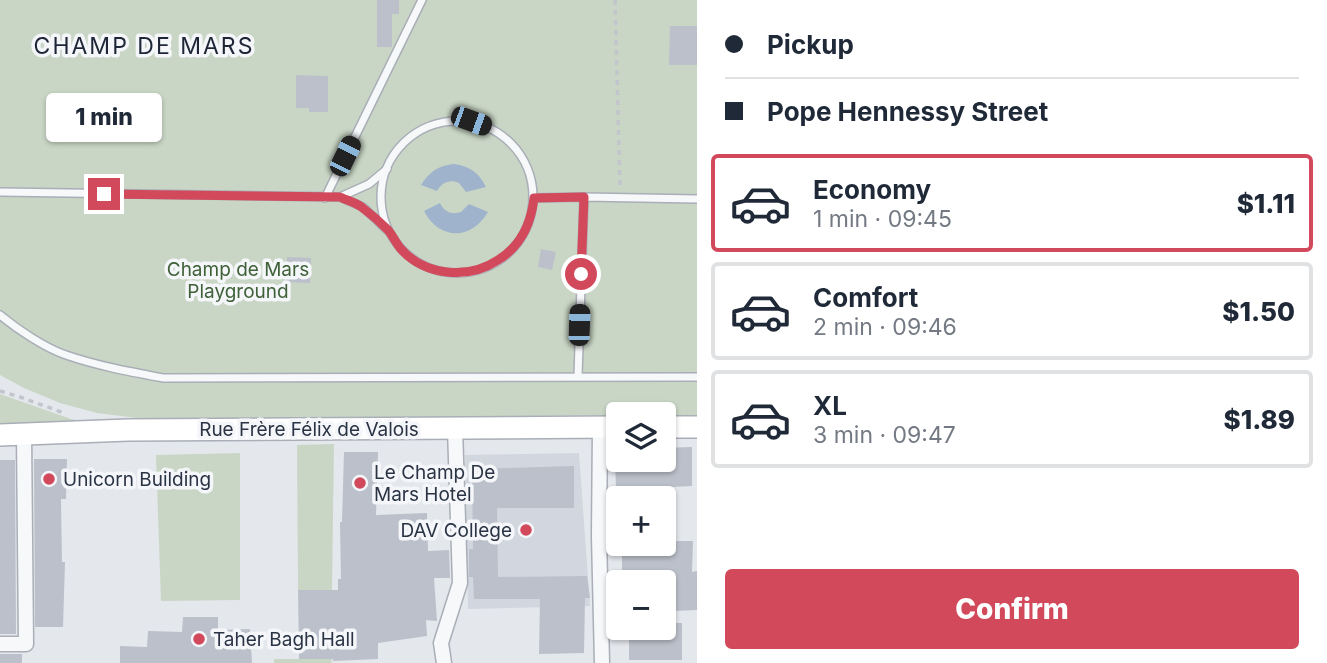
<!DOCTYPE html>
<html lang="en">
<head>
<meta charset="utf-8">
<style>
	body { margin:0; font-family:Inter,sans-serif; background:#f2f2f3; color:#1f2937; height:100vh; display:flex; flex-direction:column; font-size:26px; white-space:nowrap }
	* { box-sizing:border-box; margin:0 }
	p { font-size:23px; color:#747a83 }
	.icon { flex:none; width:38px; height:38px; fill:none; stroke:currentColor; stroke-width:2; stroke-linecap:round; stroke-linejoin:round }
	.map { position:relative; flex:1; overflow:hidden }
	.panel { display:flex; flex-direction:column; background:#fff; width:630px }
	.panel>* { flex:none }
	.guide { display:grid; align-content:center; height:154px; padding:0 28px; background:#fff }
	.buttons { position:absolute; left:606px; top:402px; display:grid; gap:14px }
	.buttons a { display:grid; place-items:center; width:70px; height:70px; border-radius:7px; background:#fff; box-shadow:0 2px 5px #0004; font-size:35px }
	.end { position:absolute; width:32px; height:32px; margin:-16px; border:9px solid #d1495b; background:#fff; box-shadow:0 0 0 4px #fff }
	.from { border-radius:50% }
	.bubble { position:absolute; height:49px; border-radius:7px; background:#fff; box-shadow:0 2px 5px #0004; font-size:23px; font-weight:800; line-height:49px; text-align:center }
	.car { position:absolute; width:21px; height:42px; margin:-21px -10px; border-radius:9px; box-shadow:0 0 5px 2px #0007; background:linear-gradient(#222 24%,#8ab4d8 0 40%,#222 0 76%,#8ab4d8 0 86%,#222 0) }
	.guide b { display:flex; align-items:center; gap:24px; height:66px; font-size:26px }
	.guide b+b { border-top:2px solid #e0e1e3 }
	.guide i { width:18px; height:18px; background:#1f2937 }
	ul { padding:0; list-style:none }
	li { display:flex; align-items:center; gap:21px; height:98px; margin:0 14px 10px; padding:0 14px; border:4px solid #e0e1e3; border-radius:7px }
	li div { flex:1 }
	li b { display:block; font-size:26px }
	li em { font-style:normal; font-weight:800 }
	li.selected { border-color:#d1495b }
	li>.icon { width:63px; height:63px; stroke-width:1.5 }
	.primary-button { display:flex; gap:14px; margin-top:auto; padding:14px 28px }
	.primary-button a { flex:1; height:80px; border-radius:7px; background:#d1495b; color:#fff; font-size:28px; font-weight:800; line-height:80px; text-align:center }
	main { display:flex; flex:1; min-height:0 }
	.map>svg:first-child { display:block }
</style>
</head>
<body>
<main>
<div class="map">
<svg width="697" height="663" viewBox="0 0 697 663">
	<rect width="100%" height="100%" fill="#e4e7ec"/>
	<polygon fill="#d2d6de" points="579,453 590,606 468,609 465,455"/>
	<g fill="#c9d6c5">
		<polygon points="0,0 697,0 697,415 618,415 263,419 137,418 97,413 60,403 24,388 0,375"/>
		<polygon points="0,394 71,419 87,422 0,425"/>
		<polygon points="334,444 332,590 298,590 297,445"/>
		<polygon points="240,453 240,600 161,601 156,455"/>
		<polygon points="274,659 332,659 331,663 274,663"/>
	</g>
	<g fill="#9fb4cc">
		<path d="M454 164C470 166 479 173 486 187L466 192 459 183C450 179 442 182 437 191L421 185C429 172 439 165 454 164Z"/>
		<path d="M440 203C444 212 452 215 461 212L469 204 488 212C471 241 439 240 424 211Z"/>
	</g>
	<g fill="#bbc0ca">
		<polygon points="377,0 399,0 399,14 392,14 392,47 377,47"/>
		<polygon points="670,26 697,26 697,65 669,65"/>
		<polygon points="296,75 328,76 328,112 309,112 309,108 296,108"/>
		<polygon points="541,249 556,252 552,270 538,267"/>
		<polygon points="287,257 311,258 310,283 286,282"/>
		<polygon points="692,447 692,486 672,487 672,499 644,499 643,487 616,488 615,460 663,460 663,448"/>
		<polygon points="344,452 378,452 376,515 427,513 428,551 449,550 450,578 434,578 437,621 426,620 427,636 378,643 378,659 333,661 333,659 299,659 298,590 338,590 338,579 341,579 340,522 342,522"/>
		<polygon points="34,459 67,459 66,499 61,499 62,562 65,562 63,627 35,627"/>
		<polygon points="0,460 15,460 16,634 0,634"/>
		<polygon points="574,466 574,508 497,508 498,577 587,576 590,598 585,598 584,653 539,654 540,599 474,599 473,577 469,577 469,549 473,549 472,469"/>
		<polygon points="663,541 693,541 692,572 697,571 697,610 672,611 671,579 622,578 622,544 663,544"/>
		<polygon points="183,617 218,617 218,630 250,629 252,663 120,663 120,646 147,647 148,631 182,632"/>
		<polygon points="663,623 682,623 682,660 629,660 629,628 663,628"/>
		<rect x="0" y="654" width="22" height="9"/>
	</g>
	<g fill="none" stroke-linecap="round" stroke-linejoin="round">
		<defs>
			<g id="service">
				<circle cx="457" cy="197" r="76"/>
				<polyline points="0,192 340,197 363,207 387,230"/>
				<polyline points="340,197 369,184 387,169"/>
				<polyline points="325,198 422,0"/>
				<polyline points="534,198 584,197 697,199"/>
				<path d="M0 315C17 329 45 348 66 355 98 366 131 372 163 378L697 377"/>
				<polyline points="578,376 584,197"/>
			</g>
			<g id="minor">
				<polyline points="600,427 599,536 602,663"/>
				<polyline points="0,644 26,644 24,434"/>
				<polyline points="444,663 441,643 460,583 455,428"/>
			</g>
			<g id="secondary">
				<polyline points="663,427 697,427"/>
				<polyline points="0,435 128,430 618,427"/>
			</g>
		</defs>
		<use href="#service" stroke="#a9aeb7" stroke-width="10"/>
		<use href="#minor" stroke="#a9aeb7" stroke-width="17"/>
		<use href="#secondary" stroke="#a9aeb7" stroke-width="24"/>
		<g stroke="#c2c5cb" stroke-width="3.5" stroke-dasharray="5 5" stroke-linecap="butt">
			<polyline points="615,0 620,187"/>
			<polyline points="0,391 20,397 64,413"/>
		</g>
		<use href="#service" stroke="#f7f8fa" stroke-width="7"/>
		<use href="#minor" stroke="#f7f8fa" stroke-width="14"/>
		<use href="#secondary" stroke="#fff" stroke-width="21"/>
	</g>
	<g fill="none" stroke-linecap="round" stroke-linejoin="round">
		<path stroke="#d1495b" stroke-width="9" d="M104 194 340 197C348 201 358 203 364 209 372 215 381 223 388 230 393 236 396 243 400 248 424 276 468 280 498 260 521 246 531 224 534 198L584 197 581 274"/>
	</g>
	<g fill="#d1495b" stroke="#f4f6f9" stroke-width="2.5">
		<circle cx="49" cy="479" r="7"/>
		<circle cx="360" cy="483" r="7"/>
		<circle cx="526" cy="530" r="7"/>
		<circle cx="199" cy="639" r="7"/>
	</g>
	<g text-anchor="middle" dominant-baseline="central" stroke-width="7" stroke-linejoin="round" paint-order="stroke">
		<g font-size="19" fill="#3f6138" stroke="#f4f6f9">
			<text x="238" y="269">Champ de Mars<tspan x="238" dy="22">Playground</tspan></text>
		</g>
		<g font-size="19" fill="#2b3445" stroke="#f4f6f9">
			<text x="309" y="429">Rue Frère Félix de Valois</text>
		</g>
		<g font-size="19" fill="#2b3445" stroke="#f4f6f9" text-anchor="start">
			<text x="374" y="472">Le Champ De<tspan x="374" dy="22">Mars Hotel</tspan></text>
			<text x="63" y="479">Unicorn Building</text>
			<text x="512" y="530" text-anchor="end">DAV College</text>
			<text x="213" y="639">Taher Bagh Hall</text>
		</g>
		<g font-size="23" letter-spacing="2" fill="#1d2536" stroke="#f4f6f9">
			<text x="144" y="46">CHAMP DE MARS</text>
		</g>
	</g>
</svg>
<div class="buttons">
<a><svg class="icon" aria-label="layers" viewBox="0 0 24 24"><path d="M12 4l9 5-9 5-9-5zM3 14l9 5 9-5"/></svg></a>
<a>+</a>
<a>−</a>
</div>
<i class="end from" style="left:581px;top:274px"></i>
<i class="end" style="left:104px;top:194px"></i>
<div class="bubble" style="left:46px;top:93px;width:116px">1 min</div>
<i class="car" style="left:471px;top:121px;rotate:110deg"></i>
<i class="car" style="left:345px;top:156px;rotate:26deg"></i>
<i class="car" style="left:579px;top:325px;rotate:2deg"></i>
</div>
<section class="panel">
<div class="guide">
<b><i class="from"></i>Pickup</b>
<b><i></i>Pope Hennessy Street</b>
</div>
<ul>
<li class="selected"><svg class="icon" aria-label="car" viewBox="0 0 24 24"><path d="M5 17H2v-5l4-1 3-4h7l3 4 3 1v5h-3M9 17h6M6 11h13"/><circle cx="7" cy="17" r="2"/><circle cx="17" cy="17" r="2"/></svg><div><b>Economy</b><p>1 min · 09:45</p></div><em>$1.11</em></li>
<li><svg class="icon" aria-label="car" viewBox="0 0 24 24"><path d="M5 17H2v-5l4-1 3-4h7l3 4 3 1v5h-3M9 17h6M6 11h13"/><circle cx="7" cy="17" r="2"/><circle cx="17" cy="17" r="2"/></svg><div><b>Comfort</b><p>2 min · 09:46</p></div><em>$1.50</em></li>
<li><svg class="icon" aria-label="car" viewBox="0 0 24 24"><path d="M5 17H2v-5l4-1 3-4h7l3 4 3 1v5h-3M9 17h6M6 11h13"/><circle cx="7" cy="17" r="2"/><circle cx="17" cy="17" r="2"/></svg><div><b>XL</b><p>3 min · 09:47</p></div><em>$1.89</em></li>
</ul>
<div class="primary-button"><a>Confirm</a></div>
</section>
</main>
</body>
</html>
